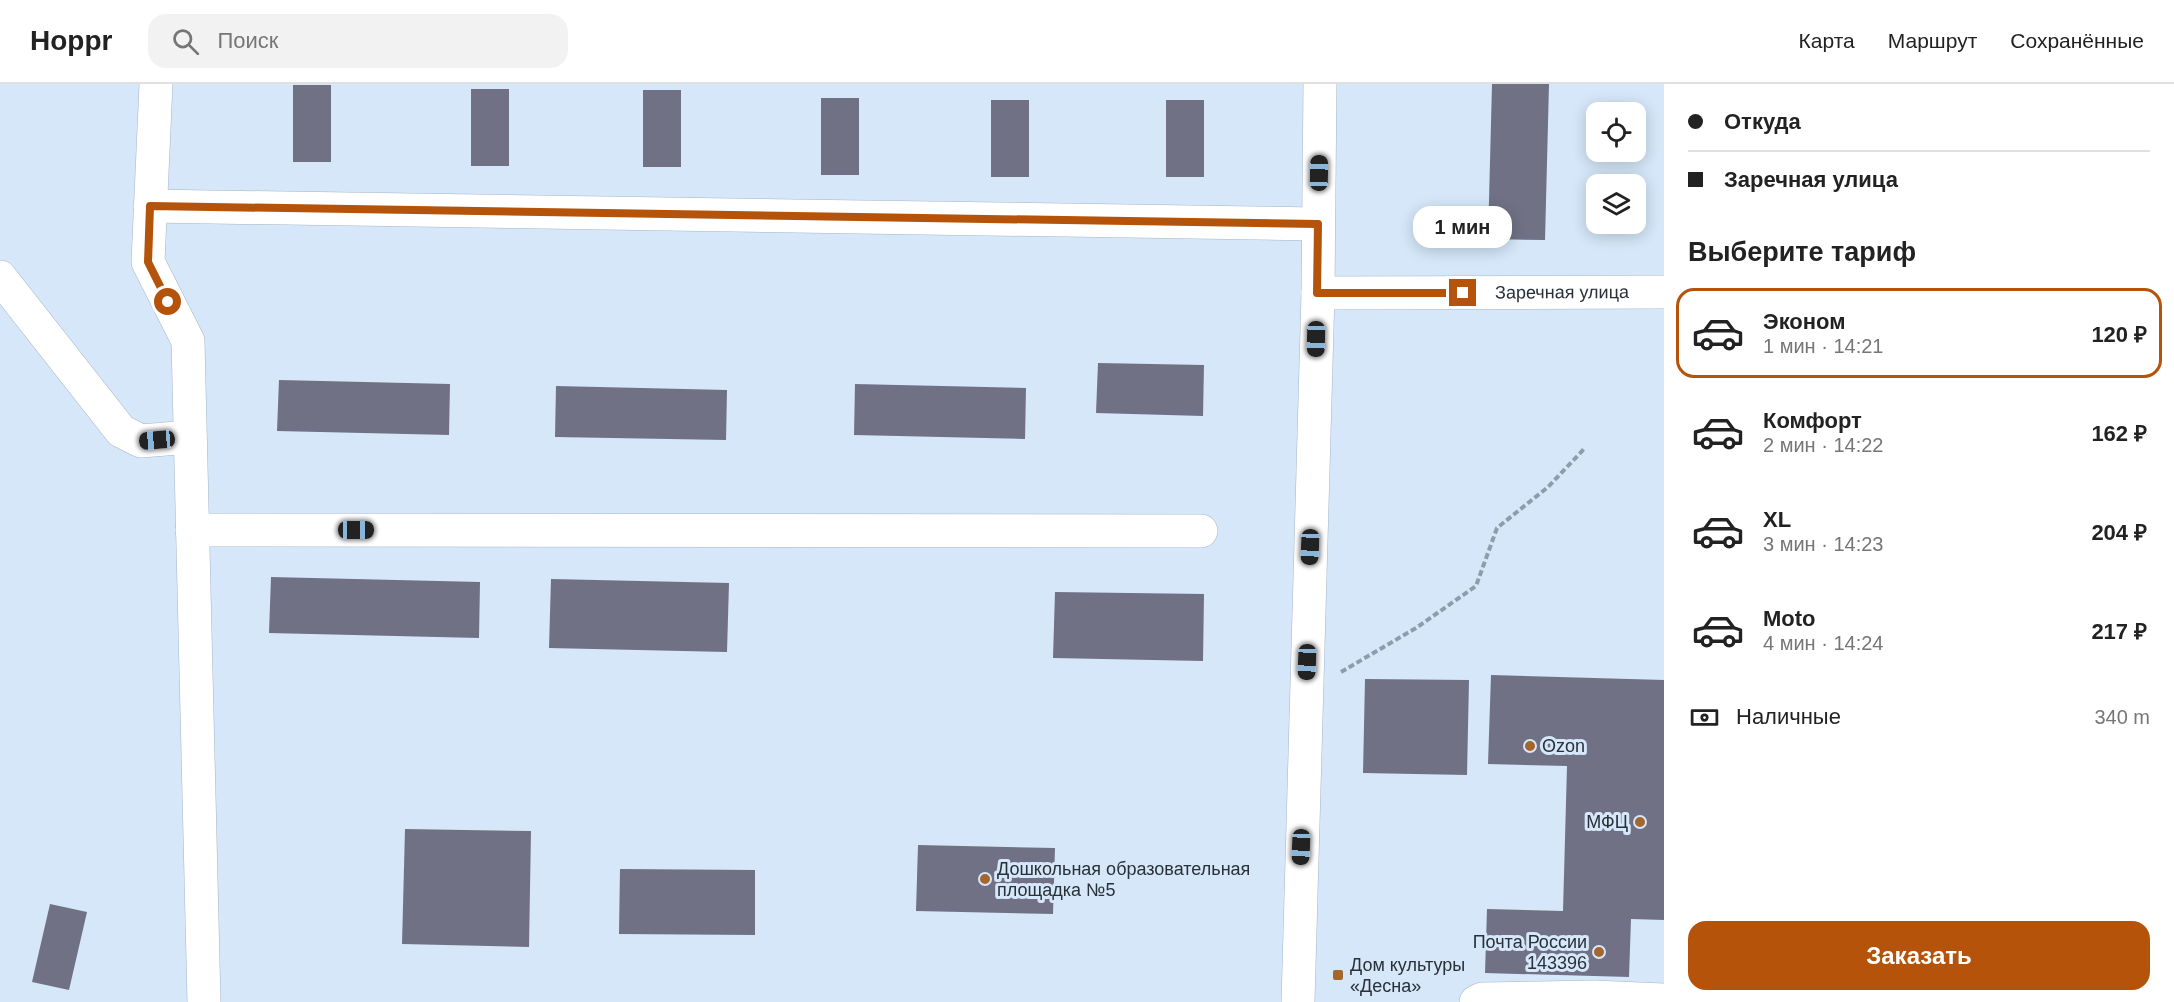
<!DOCTYPE html>
<html lang="ru">
<head>
<meta charset="utf-8">
<style>
	body { margin:0; font-family:Arial,sans-serif; background:#f2f2f2; color:#222; height:100vh; display:flex; flex-direction:column; font-size:22px; white-space:nowrap }
	* { box-sizing:border-box; margin:0 }
	p { font-size:20px; color:#767676 }
	.icon { flex:none; width:33px; height:33px; fill:none; stroke:currentColor; stroke-width:2; stroke-linecap:round; stroke-linejoin:round }
	.map { position:relative; flex:1; overflow:hidden }
	.drawer { display:flex; flex-direction:column; background:#fff; width:510px }
	.drawer>* { flex:none }
	.top-card { display:grid; align-content:center; height:132px; padding:0 24px; background:#fff }
	.tools { position:absolute; left:1586px; top:18px; display:grid; gap:12px }
	.tools a { display:grid; place-items:center; width:60px; height:60px; border-radius:12px; background:#fff; box-shadow:0 3px 15px #0003; font-size:30px }
	.end { position:absolute; width:27px; height:27px; margin:-14px; border:8px solid #b45309; background:#fff; box-shadow:0 0 0 3px #fff }
	.from { border-radius:50% }
	.bubble { position:absolute; height:42px; border-radius:18px; background:#fff; box-shadow:0 3px 15px #0003; font-size:20px; font-weight:700; line-height:42px; text-align:center }
	.car { position:absolute; width:18px; height:36px; margin:-18px -9px; border-radius:8px; box-shadow:0 0 4px 2px #0007; background:linear-gradient(#222 24%,#8ab4d8 0 40%,#222 0 76%,#8ab4d8 0 86%,#222 0) }
	.top-card b { display:flex; align-items:center; gap:21px; height:57px; font-size:22px }
	.top-card b+b { border-top:2px solid #e0e0e0 }
	.top-card i { width:15px; height:15px; background:#222 }
	ul { padding:0; list-style:none }
	li { display:flex; align-items:center; gap:18px; height:90px; margin:0 12px 9px; padding:0 12px; border:3px solid transparent; border-radius:18px }
	li div { flex:1 }
	li b { display:block; font-size:22px }
	li em { font-style:normal; font-weight:700 }
	li.selected { border-color:#b45309 }
	li>.icon { width:54px; height:54px; stroke-width:1.5 }
	h2 { padding:0 24px; font-size:27px; line-height:72px }
	.pay { display:flex; align-items:center; gap:15px; height:66px; padding:0 24px; font-size:22px }
	.pay p { margin-inline-start:auto }
	.button { display:flex; gap:12px; margin-top:auto; padding:12px 24px }
	.button a { flex:1; height:69px; border-radius:18px; background:#b45309; color:#fff; font-size:24px; font-weight:700; line-height:69px; text-align:center }
	header { display:flex; align-items:center; gap:36px; box-sizing:border-box; height:84px; padding:0 30px; background:#fff; border-bottom:2px solid #e0e0e0 }
	header strong { font-size:28px }
	nav { display:flex; gap:33px; margin-inline-start:auto; font-size:21px }
	.search { width:420px; height:54px; background:#f2f2f2; display:flex; align-items:center; gap:15px; box-sizing:border-box; padding:0 21px; border-radius:18px; color:#767676; font-size:22px }
	main { display:flex; flex:1; min-height:0 }
	.map>svg:first-child { display:block }
</style>
</head>
<body>
<header>
<strong>Hoppr</strong>
<div class="search"><svg class="icon" aria-label="search" viewBox="0 0 24 24"><circle cx="10" cy="10" r="6"/><path d="M15 15l6 6"/></svg>Поиск</div>
<nav><a>Карта</a><a>Маршрут</a><a>Сохранённые</a></nav>
</header>
<main>
<div class="map">
<svg width="1664" height="918" viewBox="0 0 1664 918">
	<rect width="100%" height="100%" fill="#d5e7f9"/>
	<g fill="#717186">
		<polygon points="1492,0 1549,0 1545,156 1488,155"/>
		<rect x="293" y="1" width="38" height="77"/>
		<rect x="471" y="5" width="38" height="77"/>
		<rect x="643" y="6" width="38" height="77"/>
		<rect x="821" y="14" width="38" height="77"/>
		<rect x="991" y="16" width="38" height="77"/>
		<rect x="1166" y="16" width="38" height="77"/>
		<polygon points="1098,279 1204,281 1203,332 1096,329"/>
		<polygon points="279,296 450,300 449,351 277,347"/>
		<polygon points="855,300 1026,304 1025,355 854,351"/>
		<polygon points="556,302 727,306 726,356 555,353"/>
		<polygon points="271,493 480,498 479,554 269,549"/>
		<polygon points="551,495 729,499 727,568 549,564"/>
		<polygon points="1055,508 1204,510 1203,577 1053,574"/>
		<polygon points="1491,591 1664,596 1664,836 1631,835 1629,893 1485,889 1487,825 1563,827 1567,682 1488,680"/>
		<polygon points="1365,595 1469,596 1467,691 1363,689"/>
		<polygon points="405,745 531,747 529,863 402,860"/>
		<polygon points="918,761 1055,764 1053,830 916,827"/>
		<polygon points="620,785 755,786 755,851 619,850"/>
		<polygon points="50,820 87,828 69,906 32,898"/>
	</g>
	<g fill="none" stroke-linecap="round" stroke-linejoin="round">
		<defs>
			<g id="minor">
				<polyline points="156,0 148,178 188,257 204,918"/>
				<polyline points="150,122 1318,140"/>
				<polyline points="0,193 121,347 141,357 190,353"/>
				<path id="s1" d="M1318 209 1664 208"/>
				<polyline points="192,446 1201,447"/>
				<polyline points="1298,918 1318,209 1320,0"/>
				<polyline points="1476,918 1482,915 1594,913 1664,916"/>
			</g>
		</defs>
		<use href="#minor" stroke="#a3b5c7" stroke-width="34"/>
		<polyline stroke="#8f9dab" stroke-width="4" stroke-dasharray="6 3" stroke-linecap="butt" points="1341,588 1416,544 1476,502 1497,444 1548,403 1584,365"/>
		<use href="#minor" stroke="#fff" stroke-width="33"/>
	</g>
	<g fill="none" stroke-linecap="round" stroke-linejoin="round">
		<polyline stroke="#b45309" stroke-width="8" points="168,218 148,178 150,122 1318,140 1317,209 1463,209"/>
	</g>
	<g fill="#a4662c" stroke="#d5e7f9" stroke-width="2">
		<circle cx="1530" cy="662" r="6"/>
		<circle cx="1640" cy="738" r="6"/>
		<circle cx="985" cy="795" r="6"/>
		<circle cx="1599" cy="868" r="6"/>
		<rect x="1332" y="885" width="12" height="12" rx="3"/>
	</g>
	<g text-anchor="middle" dominant-baseline="central" stroke-width="6" stroke-linejoin="round" paint-order="stroke">
		<g font-size="18" fill="#293037" stroke="#d5e7f9">
			<text stroke="none"><textPath href="#s1" startOffset="244">Заречная улица</textPath></text>
		</g>
		<g font-size="18" fill="#293037" stroke="#d5e7f9" text-anchor="start">
			<text x="1542" y="662">Ozon</text>
			<text x="1628" y="738" text-anchor="end">МФЦ</text>
			<text x="997" y="785">Дошкольная образовательная<tspan x="997" dy="21">площадка №5</tspan></text>
			<text x="1587" y="858" text-anchor="end">Почта России<tspan x="1587" dy="21">143396</tspan></text>
			<text x="1350" y="881">Дом культуры<tspan x="1350" dy="21">«Десна»</tspan></text>
		</g>
	</g>
</svg>
<div class="tools">
<a><svg class="icon" aria-label="locate" viewBox="0 0 24 24"><circle cx="12" cy="12" r="6"/><path d="M12 2v4M12 18v4M2 12h4M18 12h4"/></svg></a>
<a><svg class="icon" aria-label="layers" viewBox="0 0 24 24"><path d="M12 4l9 5-9 5-9-5zM3 14l9 5 9-5"/></svg></a>
</div>
<i class="end from" style="left:168px;top:218px"></i>
<i class="end" style="left:1463px;top:209px"></i>
<div class="bubble" style="left:1413px;top:122px;width:99px">1 мин</div>
<i class="car" style="left:1319px;top:89px;rotate:1deg"></i>
<i class="car" style="left:1316px;top:255px;rotate:181deg"></i>
<i class="car" style="left:157px;top:356px;rotate:265deg"></i>
<i class="car" style="left:356px;top:446px;rotate:90deg"></i>
<i class="car" style="left:1310px;top:463px;rotate:182deg"></i>
<i class="car" style="left:1307px;top:578px;rotate:182deg"></i>
<i class="car" style="left:1301px;top:763px;rotate:182deg"></i>
</div>
<section class="drawer">
<div class="top-card">
<b><i class="from"></i>Откуда</b>
<b><i></i>Заречная улица</b>
</div>
<h2>Выберите тариф</h2>
<ul>
<li class="selected"><svg class="icon" aria-label="car" viewBox="0 0 24 24"><path d="M5 17H2v-5l4-1 3-4h7l3 4 3 1v5h-3M9 17h6M6 11h13"/><circle cx="7" cy="17" r="2"/><circle cx="17" cy="17" r="2"/></svg><div><b>Эконом</b><p>1 мин · 14:21</p></div><em>120 ₽</em></li>
<li><svg class="icon" aria-label="car" viewBox="0 0 24 24"><path d="M5 17H2v-5l4-1 3-4h7l3 4 3 1v5h-3M9 17h6M6 11h13"/><circle cx="7" cy="17" r="2"/><circle cx="17" cy="17" r="2"/></svg><div><b>Комфорт</b><p>2 мин · 14:22</p></div><em>162 ₽</em></li>
<li><svg class="icon" aria-label="car" viewBox="0 0 24 24"><path d="M5 17H2v-5l4-1 3-4h7l3 4 3 1v5h-3M9 17h6M6 11h13"/><circle cx="7" cy="17" r="2"/><circle cx="17" cy="17" r="2"/></svg><div><b>XL</b><p>3 мин · 14:23</p></div><em>204 ₽</em></li>
<li><svg class="icon" aria-label="car" viewBox="0 0 24 24"><path d="M5 17H2v-5l4-1 3-4h7l3 4 3 1v5h-3M9 17h6M6 11h13"/><circle cx="7" cy="17" r="2"/><circle cx="17" cy="17" r="2"/></svg><div><b>Moto</b><p>4 мин · 14:24</p></div><em>217 ₽</em></li>
</ul>
<div class="pay"><svg class="icon" aria-label="cash" viewBox="0 0 24 24"><path d="M3 7h18v10H3z"/><circle cx="12" cy="12" r="2"/></svg>Наличные<p>340 m</p></div>
<div class="button"><a>Заказать</a></div>
</section>
</main>
</body>
</html>
